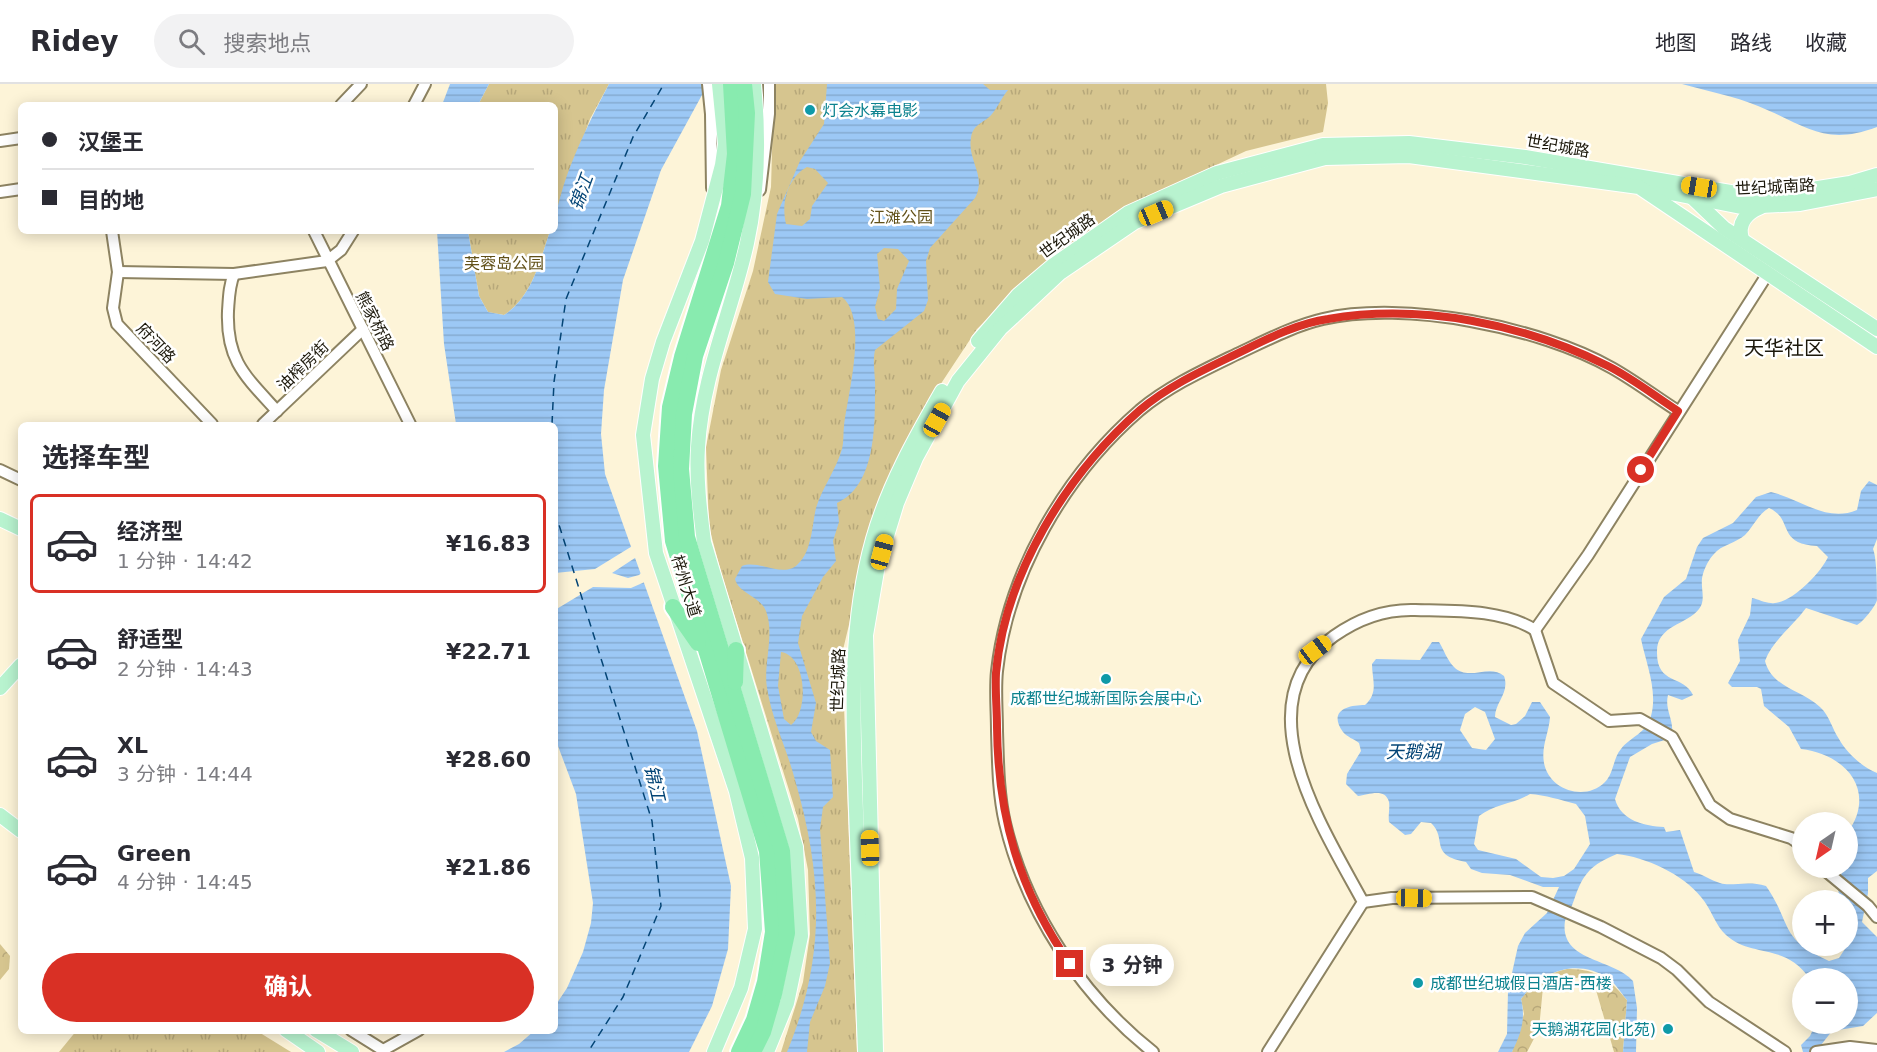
<!DOCTYPE html>
<html lang="zh">
<head>
<meta charset="utf-8">
<style>
	body { margin:0; font-family:"DejaVu Sans","Noto Sans SC",sans-serif; background:#f2f2f3; color:#2b2b33; height:100vh; display:flex; flex-direction:column; font-size:22px; white-space:nowrap }
	* { box-sizing:border-box; margin:0 }
	p { font-size:20px; color:#7c7c81 }
	.icon { flex:none; width:33px; height:33px; fill:none; stroke:currentColor; stroke-width:2; stroke-linecap:round; stroke-linejoin:round }
	.map { position:relative; flex:1; overflow:hidden }
	.drawer { position:absolute; left:18px; top:338px; width:540px; height:612px; display:flex; flex-direction:column; background:#fff; border-radius:9px; box-shadow:0 3px 15px #0003 }
	.drawer>* { flex:none }
	.guide { position:absolute; left:18px; top:18px; width:540px; height:132px; border-radius:9px; box-shadow:0 3px 15px #0003; display:grid; align-content:center; height:132px; padding:0 24px; background:#fff }
	.needle { width:39px; rotate:214deg }
	.tools { position:absolute; left:1792px; top:728px; display:grid; gap:12px }
	.tools a { display:grid; place-items:center; width:66px; height:66px; border-radius:50%; background:#fff; box-shadow:0 3px 15px #0003; font-size:30px }
	.end { position:absolute; width:27px; height:27px; margin:-14px; border:8px solid #d93025; background:#fff; box-shadow:0 0 0 3px #fff }
	.from { border-radius:50% }
	.bubble { position:absolute; height:42px; border-radius:21px; background:#fff; box-shadow:0 3px 15px #0003; font-size:20px; font-weight:700; line-height:42px; text-align:center }
	.car { position:absolute; width:18px; height:36px; margin:-18px -9px; border-radius:8px; box-shadow:0 0 4px 2px #0007; background:linear-gradient(#f5c518 24%,#345 0 40%,#f5c518 0 76%,#345 0 86%,#f5c518 0) }
	.guide b { display:flex; align-items:center; gap:21px; height:57px; font-size:22px }
	.guide b+b { border-top:2px solid #e1e1e2 }
	.guide i { width:15px; height:15px; background:#2b2b33 }
	ul { padding:0; list-style:none }
	li { display:flex; align-items:center; gap:18px; height:99px; margin:0 12px 9px; padding:0 12px; border:3px solid transparent; border-radius:9px }
	li div { flex:1 }
	li b { display:block; font-size:22px }
	li em { font-style:normal; font-weight:700 }
	li.current { border-color:#d93025 }
	li>.icon { width:54px; height:54px; stroke-width:1.5 }
	h2 { padding:0 24px; font-size:27px; line-height:72px }
	.cta { display:flex; gap:12px; margin-top:auto; padding:12px 24px }
	.cta a { flex:1; height:69px; border-radius:36px; background:#d93025; color:#fff; font-size:24px; font-weight:700; line-height:69px; text-align:center }
	header { display:flex; align-items:center; gap:36px; box-sizing:border-box; height:84px; padding:0 30px; background:#fff; border-bottom:2px solid #e1e1e2 }
	header strong { font-size:28px }
	nav { display:flex; gap:33px; margin-inline-start:auto; font-size:21px }
	.search { width:420px; height:54px; background:#f2f2f3; display:flex; align-items:center; gap:15px; box-sizing:border-box; padding:0 21px; border-radius:33px; color:#7c7c81; font-size:22px }
	.map>svg:first-child { display:block }
</style>
</head>
<body>
<header>
<strong>Ridey</strong>
<div class="search"><svg class="icon" aria-label="search" viewBox="0 0 24 24"><circle cx="10" cy="10" r="6"/><path d="M15 15l6 6"/></svg>搜索地点</div>
<nav><a>地图</a><a>路线</a><a>收藏</a></nav>
</header>
<div class="map">
<svg width="1877" height="968" viewBox="0 0 1877 968">
	<defs>
		<pattern id="forest-crowns" width="20" height="18" patternUnits="userSpaceOnUse" patternTransform="scale(1.5)"><rect width="20" height="18" fill="#d6c58f"/><path d="M2 6a3 3 0 1 1 6 0M12 15a3 3 0 1 1 6 0" fill="none" stroke="#b7a87a"/></pattern>
		<pattern id="park-tufts" width="24" height="20" patternUnits="userSpaceOnUse" patternTransform="scale(1.5)"><rect width="24" height="20" fill="#d6c58f"/><path d="M3 7l-1-3M5 7V3M7 7l1-3M15 17l-1-3M17 17v-4M19 17l1-3" fill="none" stroke="#b7a87a"/></pattern>
		<pattern id="water-rules" width="6" height="5" patternUnits="userSpaceOnUse" patternTransform="scale(1.5)"><rect width="6" height="5" fill="#9cc8f5"/><path d="M0 2.5h6" fill="none" stroke="#86abd1"/></pattern>
	</defs>
	<rect width="100%" height="100%" fill="#fdf4d8"/>
	<g fill="url(#forest-crowns)">
		<polygon points="0,860 10,872 9,885 0,896"/>
		<path d="M1567 885C1595 884 1610 895 1627 916L1623 968H1614L1596 906 1580 893 1543 903 1539 945 1527 968H1512L1524 930 1521 915C1534 898 1546 890 1567 885Z"/>
	</g>
	<g fill="url(#park-tufts)">
		<polygon points="489,0 609,0 590,35 555,133 555,21 478,21"/>
		<polygon points="774,0 1326,0 1328,19 1323,48 1246,67 1116,128 1042,182 977,245 917,336 878,419 842,570 857,968 781,968 803,898 810,850 808,786 798,735 721,488 709,443 706,363 721,286 753,187 771,103"/>
		<path d="M468 147H550C540 177 532 213 504 231L488 228 479 212Z"/>
		<polygon points="77,946 257,947 291,968 59,968"/>
	</g>
	<g fill="url(#water-rules)" fill-rule="evenodd">
		<polygon points="450,0 489,0 478,21 442,21"/>
		<path d="M609 0H708L661 86 623 196 604 306 601 350 605 390 697 647 731 802 728 865 712 922 689 968H504L519 960 534 947 555 946V922L567 904 583 868 591 839 593 819 576 710 555 654V340H456L444 260 437 147H468L479 212 488 228 504 231C532 213 540 177 550 147H555C555 105 589 38 609 0Z"/>
		<path d="M827 0H983L990 6H1008C1002 13 998 23 992 30 985 39 973 39 971 54 967 76 987 92 975 114L930 164 926 177 928 216 924 227 875 266C872 280 876 293 875 307 875 344 875 402 837 419L839 438 833 457 836 477 823 493 802 532 798 559 816 619 811 648 816 657 830 666 833 713 823 723 820 745 830 879 825 902 810 938 807 968H787C826 873 823 793 795 696 787 665 772 636 767 604 763 580 775 551 766 527 760 512 739 510 735 495L742 482C759 475 784 495 798 480 812 467 812 441 816 424 822 404 836 386 842 365 844 357 843 350 844 342 847 314 869 234 842 213L807 215 775 210 768 198 777 130 800 77 824 40ZM807 83 815 85 828 99 812 122 810 135 802 142 786 140C781 120 787 94 807 83ZM884 164 898 165 909 177 897 205 896 225 884 237 878 235 875 223 880 204 877 170ZM781 568C807 572 809 628 791 641L784 635 778 602Z"/>
		<path d="M1682 0H1877V43C1824 63 1805 41 1758 22 1734 12 1707 7 1682 0Z"/>
		<path d="M1869 397 1877 401V455L1873 465C1877 474 1877 507 1877 516 1875 523 1863 538 1857 541L1806 524C1793 542 1772 557 1765 577 1772 604 1802 606 1820 623 1830 632 1832 645 1839 655 1846 668 1863 684 1877 689V787L1868 794V809L1862 838 1877 853V929L1863 942 1832 947 1821 961V968H1803L1801 961 1810 952 1816 939H1848V894H1809C1786 859 1751 874 1726 851 1715 841 1711 824 1701 813 1683 790 1645 773 1617 770 1591 781 1583 789 1574 816 1572 823 1567 830 1565 837 1559 878 1613 874 1633 897L1637 924 1636 968H1623L1627 916C1621 909 1615 899 1608 894 1576 874 1542 887 1521 915 1526 935 1521 950 1512 968H1498L1507 950 1508 907 1518 862 1525 849 1547 829 1559 803H1543L1510 791 1482 789 1471 785 1466 778C1428 771 1448 755 1431 739L1421 738 1411 750 1405 751 1389 738C1388 731 1390 724 1389 718 1385 703 1368 711 1358 712L1346 700 1347 690 1361 667 1359 659C1354 655 1347 653 1343 648 1328 627 1347 621 1365 621 1379 608 1372 596 1372 580L1376 575 1420 576 1432 558H1439C1444 566 1447 576 1454 583 1469 598 1489 579 1504 592 1510 609 1495 618 1495 633L1511 641 1516 640 1525 632 1532 618H1540L1550 633C1549 649 1541 662 1544 679 1549 706 1585 718 1605 698 1614 689 1613 674 1621 665 1630 653 1647 649 1651 632 1658 607 1646 579 1641 555L1664 513 1686 495 1697 463 1703 454 1733 439 1756 413 1771 408C1801 415 1826 439 1857 426L1861 407ZM1769 424C1794 435 1776 460 1817 462L1828 473C1821 489 1789 522 1771 519 1765 519 1758 515 1752 514L1750 531 1738 556 1740 577 1728 599 1732 603H1757L1761 605 1764 622 1789 643 1801 665C1846 670 1877 707 1848 748V783C1837 790 1837 804 1840 816H1848V837L1852 854 1839 874 1829 877C1778 854 1793 841 1766 802 1747 796 1731 803 1720 799 1710 796 1704 791 1694 788L1680 746 1666 748 1664 743C1645 742 1621 737 1615 715L1630 673 1652 660 1671 654C1676 637 1664 627 1668 611L1682 616 1693 611C1684 591 1657 601 1657 569 1656 541 1687 541 1699 525 1707 515 1699 502 1703 490 1705 483 1709 475 1714 470 1721 461 1736 459 1745 451 1754 442 1758 430 1769 424ZM1475 623 1485 628 1495 655 1486 666 1472 664 1460 646 1465 630ZM1530 710C1545 711 1561 716 1576 720L1585 732 1590 760 1574 785 1564 792 1553 794 1541 793 1516 775 1478 766 1474 760 1479 732C1494 720 1513 720 1530 710Z"/>
	</g>
	<polygon fill="#fdf4d8" points="634,461 638,472 612,489 628,494 639,491 644,486 647,497 631,504 593,503 555,526 555,489 595,485"/>
	<g fill="none" stroke-linecap="round" stroke-linejoin="round">
		<g stroke="#044576" stroke-width="1.5" stroke-dasharray="8 6" stroke-linecap="butt">
			<polyline points="552,340 554,298 566,215 633,53 664,0"/>
			<polyline points="555,428 652,737 661,822 623,913 588,968"/>
		</g>
		<defs>
			<g id="minor">
				<polyline points="708,0 711,30 712,104"/>
				<polyline points="341,21 361,0"/>
				<polyline points="414,21 425,0"/>
				<polyline points="0,57 21,54"/>
				<polyline points="760,106 769,30 769,0"/>
				<polyline points="0,108 21,105"/>
				<polyline points="112,147 118,188 113,224 117,240 212,340"/>
				<polyline points="314,147 410,340"/>
				<polyline points="118,188 234,190 327,177 341,166 353,147"/>
				<path d="M234 190C229 202 229 213 228 227 226 276 245 292 277 327"/>
				<polyline points="263,340 363,245"/>
				<polyline points="0,386 21,396"/>
				<polyline points="1535,546 1553,599 1609,637 1640,635 1672,653 1710,721 1730,735 1791,754 1803,762"/>
				<polyline points="1821,783 1868,822 1877,833"/>
				<polyline points="1363,818 1392,814 1532,813 1601,843 1661,874 1677,886 1709,918 1785,968"/>
				<polyline points="351,946 383,966"/>
				<polyline points="383,966 419,946"/>
				<path d="M1153 968C1082 912 1026 828 1005 739 998 709 998 677 997 647 997 627 995 606 997 587 1008 488 1065 391 1140 326 1169 302 1204 286 1237 270 1265 257 1293 242 1323 235 1404 216 1540 243 1612 284 1635 297 1656 313 1678 327"/>
				<path d="M1268 968 1363 818C1323 744 1240 618 1334 552 1358 535 1386 525 1415 526 1454 527 1502 525 1535 546L1588 471 1772 183"/>
				<polyline points="1816,968 1850,963 1877,966"/>
			</g>
			<g id="major">
				<path d="M754 0C759 51 758 109 747 159 732 227 702 292 698 363 696 395 700 427 704 458L796 763 801 852 787 919 767 968"/>
				<polyline points="1678,100 1724,144 1877,245"/>
				<polyline points="1650,105 1741,123 1800,120 1877,105"/>
				<path d="M1742 155C1737 139 1746 129 1761 123"/>
				<polyline points="978,257 1018,211 1052,182 1128,129 1217,89 1323,61 1409,59 1525,73 1742,110 1780,110 1850,99 1877,91"/>
				<polyline points="0,435 21,445"/>
				<polyline points="0,604 21,581"/>
				<polyline points="0,731 21,747"/>
				<polyline points="286,946 318,968"/>
				<polyline points="316,946 352,968"/>
				<polyline points="714,968 741,904 755,845 752,774 736,707 656,469 643,351 652,295 663,258 702,157 722,81 725,60 719,0"/>
				<path d="M865 968C862 888 859 807 856 727 853 636 848 543 873 455 888 402 915 354 942 307"/>
				<polyline points="876,968 866,551 878,481 897,419 916,374 958,297 1000,245 1060,189 1135,138 1221,102 1325,74 1409,72 1639,103 1877,263"/>
			</g>
			<g id="highway">
				<polyline points="731,0 735,70 729,122 682,273 670,323 666,382 673,457 767,767 773,848 765,898 754,936 739,968"/>
				<polyline points="744,0 747,29 743,110 726,179 695,272 684,330 681,385 687,453 782,767 787,849 774,910 763,948 753,968"/>
				<polyline points="673,523 698,559"/>
				<polyline points="735,598 736,566"/>
			</g>
		</defs>
		<use href="#minor" stroke="#8d8362" stroke-width="14"/>
		<use href="#major" stroke="#fff" stroke-width="16"/>
		<use href="#highway" stroke="#fff" stroke-width="20"/>
		<use href="#minor" stroke="#fff" stroke-width="10"/>
		<use href="#major" stroke="#b8f3cf" stroke-width="14"/>
		<use href="#highway" stroke="#88ebaf" stroke-width="16"/>
	</g>
	<g fill="none" stroke-linecap="round" stroke-linejoin="round">
		<path stroke="#d93025" stroke-width="8" d="M1070 880C1019 806 998 733 997 643 997 625 995 607 996 589 1005 490 1066 391 1140 326 1166 304 1197 289 1228 274 1260 259 1293 240 1328 235 1421 219 1524 240 1608 282 1632 294 1655 312 1678 327L1641 386"/>
	</g>
	<g fill="#0f9aa8" stroke="#fff" stroke-width="2">
		<circle cx="810" cy="26" r="6"/>
		<circle cx="1106" cy="595" r="6"/>
		<circle cx="1418" cy="899" r="6"/>
		<circle cx="1668" cy="945" r="6"/>
	</g>
	<g text-anchor="middle" dominant-baseline="central" stroke-width="5" stroke-linejoin="round" paint-order="stroke">
		<g font-size="16" fill="#0d838f" stroke="#fff" text-anchor="start">
			<text x="822" y="26">灯会水幕电影</text>
			<text x="1106" y="614" text-anchor="middle">成都世纪城新国际会展中心</text>
			<text x="1430" y="899">成都世纪城假日酒店-西楼</text>
			<text x="1656" y="945" text-anchor="end">天鹅湖花园(北苑)</text>
		</g>
		<g font-size="16" fill="#1c180b" stroke="#fff">
			<text transform="translate(1558 62) rotate(10)">世纪城路</text>
			<text transform="translate(1775 103) rotate(-3)">世纪城南路</text>
			<text transform="translate(1067 152) rotate(-36)">世纪城路</text>
			<text transform="translate(375 237) rotate(63)">熊家桥路</text>
			<text transform="translate(156 259) rotate(47)">府河路</text>
			<text transform="translate(303 282) rotate(-44)">油榨房街</text>
			<text transform="translate(686 502) rotate(73)">梓州大道</text>
			<text transform="translate(838 596) rotate(-88)">世纪城路</text>
		</g>
		<g font-size="16" fill="#625119" stroke="#fff">
			<text x="901" y="133">江滩公园</text>
			<text x="504" y="179">芙蓉岛公园</text>
		</g>
		<g font-size="18" font-style="italic" fill="#044576" stroke="#fff">
			<text transform="translate(581 108) rotate(-70)">锦江</text>
			<text x="1413" y="667">天鹅湖</text>
			<text transform="translate(655 699) rotate(77)">锦江</text>
		</g>
		<g font-size="20" fill="#1c180b" stroke="#fff">
			<text x="1784" y="264">天华社区</text>
		</g>
	</g>
</svg>
<div class="tools">
<a><svg class="needle" viewBox="-14 -14 28 28"><path d="M0-13l5 13h-10z" fill="#e53935"/><path d="M0 13l5-13h-10z" fill="#7c7c81"/></svg></a>
<a>+</a>
<a>−</a>
</div>
<i class="end from" style="left:1641px;top:386px"></i>
<i class="end" style="left:1070px;top:880px"></i>
<div class="bubble" style="left:1090px;top:860px;width:84px">3 分钟</div>
<i class="car" style="left:1699px;top:103px;rotate:279deg"></i>
<i class="car" style="left:1156px;top:129px;rotate:67deg"></i>
<i class="car" style="left:937px;top:336px;rotate:29deg"></i>
<i class="car" style="left:882px;top:468px;rotate:15deg"></i>
<i class="car" style="left:1315px;top:566px;rotate:53deg"></i>
<i class="car" style="left:870px;top:764px;rotate:358deg"></i>
<i class="car" style="left:1414px;top:814px;rotate:91deg"></i>
<div class="guide">
<b><i class="from"></i>汉堡王</b>
<b><i></i>目的地</b>
</div>
<section class="drawer">
<h2>选择车型</h2>
<ul>
<li class="current"><svg class="icon" aria-label="car" viewBox="0 0 24 24"><path d="M5 17H2v-5l4-1 3-4h7l3 4 3 1v5h-3M9 17h6M6 11h13"/><circle cx="7" cy="17" r="2"/><circle cx="17" cy="17" r="2"/></svg><div><b>经济型</b><p>1 分钟 · 14:42</p></div><em>¥16.83</em></li>
<li><svg class="icon" aria-label="car" viewBox="0 0 24 24"><path d="M5 17H2v-5l4-1 3-4h7l3 4 3 1v5h-3M9 17h6M6 11h13"/><circle cx="7" cy="17" r="2"/><circle cx="17" cy="17" r="2"/></svg><div><b>舒适型</b><p>2 分钟 · 14:43</p></div><em>¥22.71</em></li>
<li><svg class="icon" aria-label="car" viewBox="0 0 24 24"><path d="M5 17H2v-5l4-1 3-4h7l3 4 3 1v5h-3M9 17h6M6 11h13"/><circle cx="7" cy="17" r="2"/><circle cx="17" cy="17" r="2"/></svg><div><b>XL</b><p>3 分钟 · 14:44</p></div><em>¥28.60</em></li>
<li><svg class="icon" aria-label="car" viewBox="0 0 24 24"><path d="M5 17H2v-5l4-1 3-4h7l3 4 3 1v5h-3M9 17h6M6 11h13"/><circle cx="7" cy="17" r="2"/><circle cx="17" cy="17" r="2"/></svg><div><b>Green</b><p>4 分钟 · 14:45</p></div><em>¥21.86</em></li>
</ul>
<div class="cta"><a>确认</a></div>
</section>
</div>
</body>
</html>
